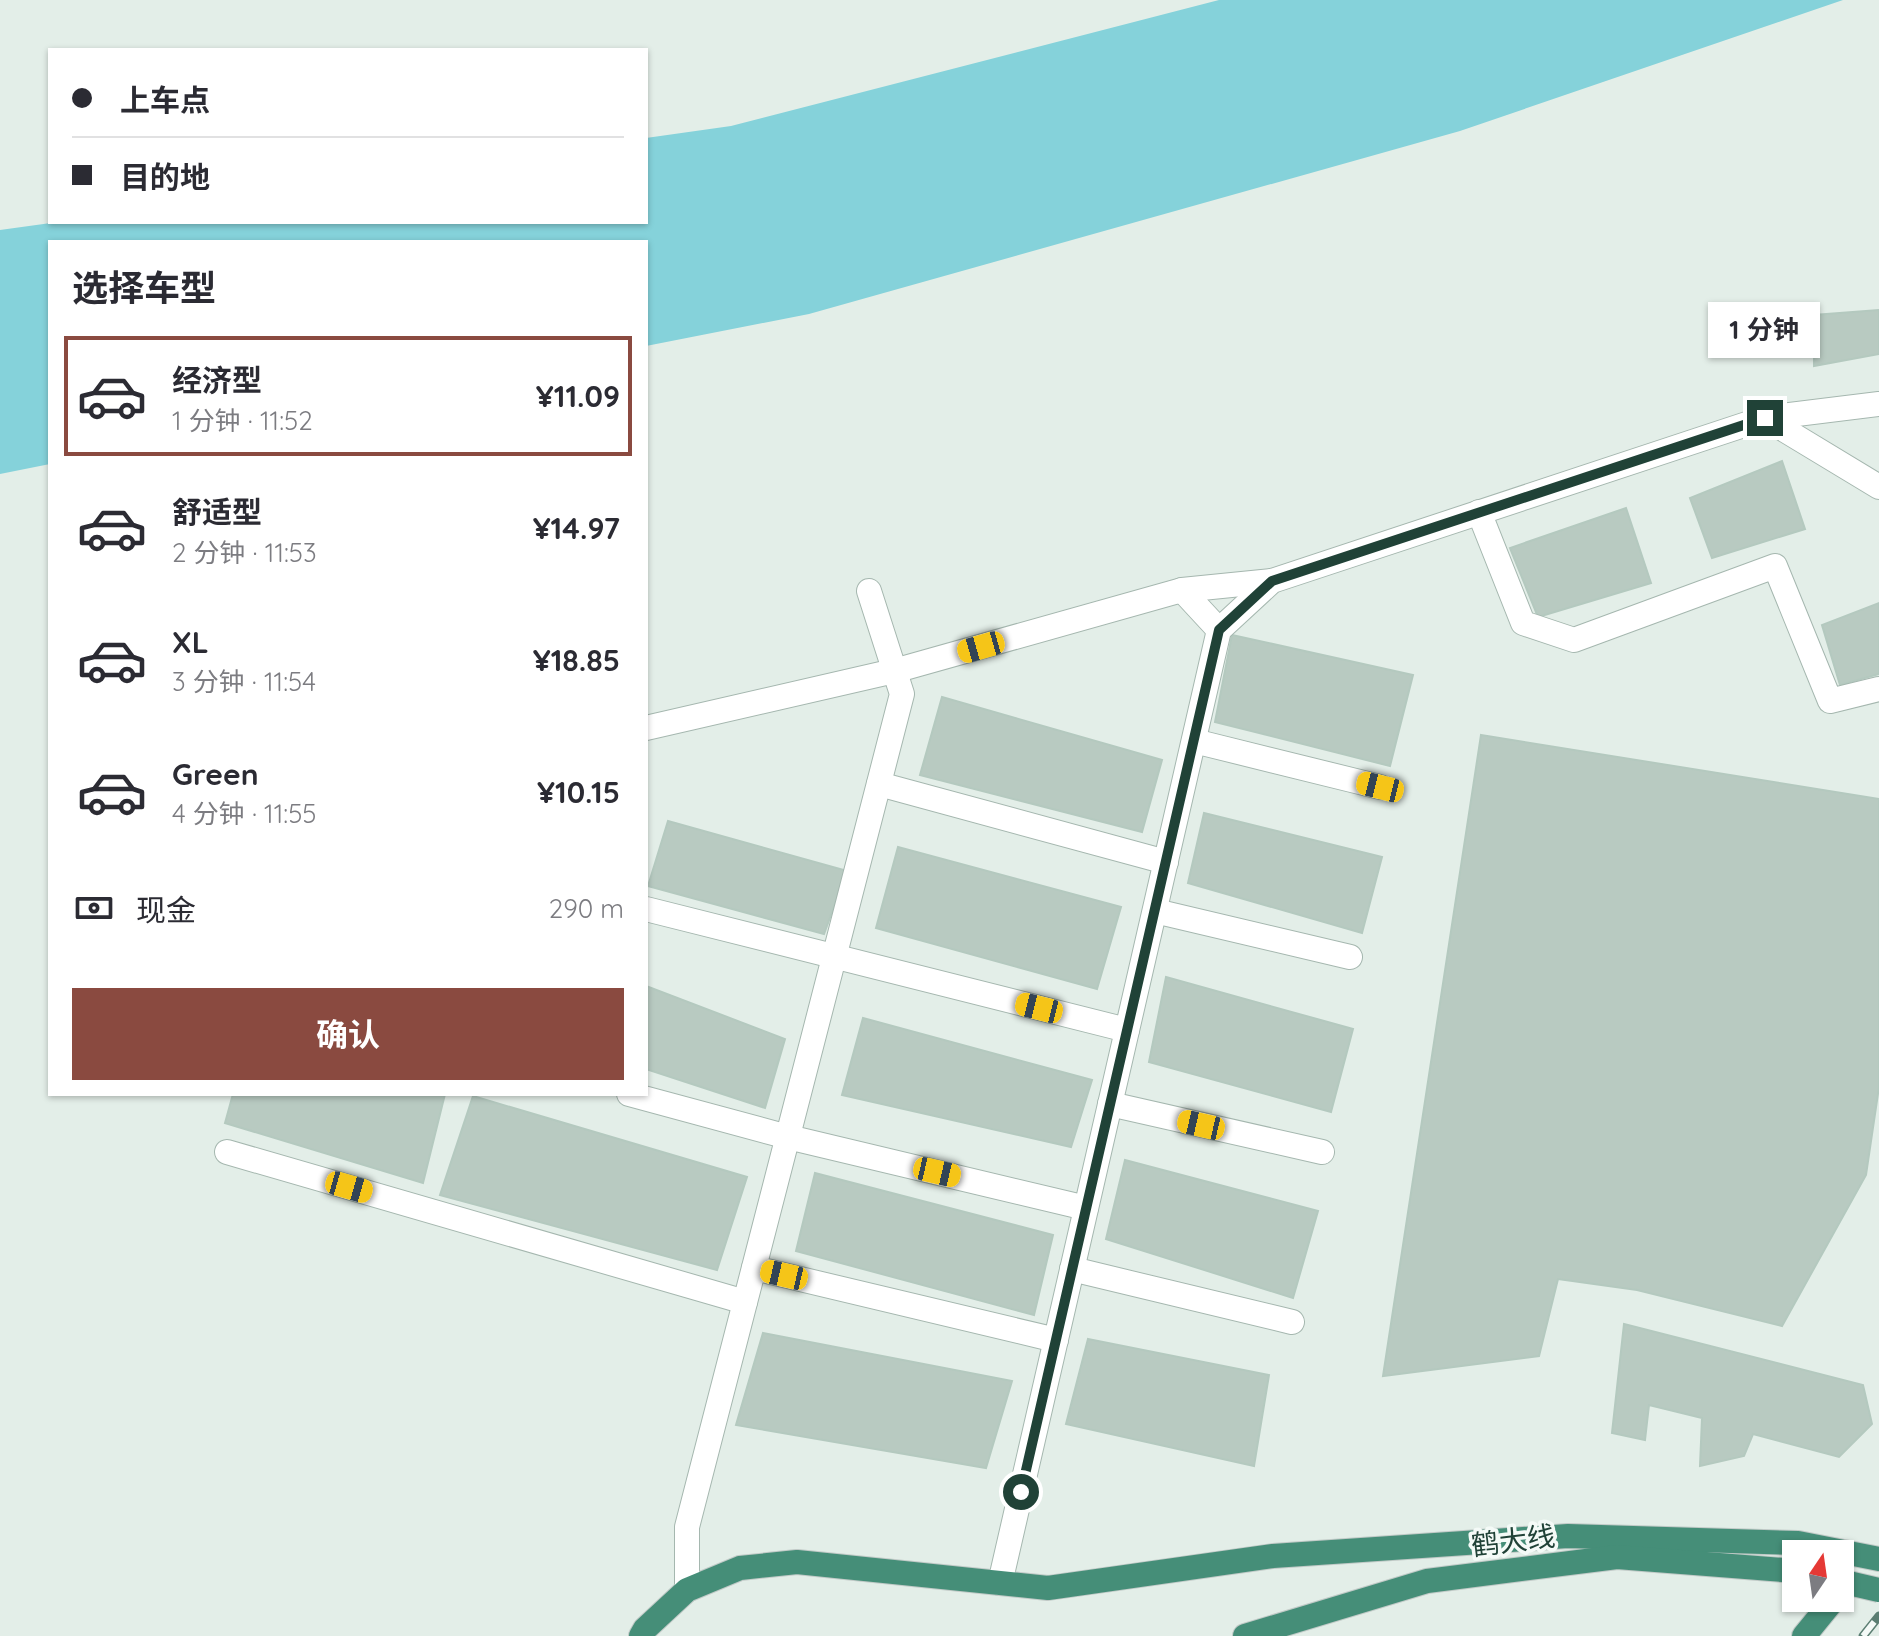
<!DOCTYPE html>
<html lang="zh">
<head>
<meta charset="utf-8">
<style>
	body { margin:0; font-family:Quicksand,"Noto Sans SC",sans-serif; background:#f7f7f7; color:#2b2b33; height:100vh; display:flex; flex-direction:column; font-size:30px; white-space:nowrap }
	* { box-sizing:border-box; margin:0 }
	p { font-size:26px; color:#7c7c81 }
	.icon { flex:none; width:44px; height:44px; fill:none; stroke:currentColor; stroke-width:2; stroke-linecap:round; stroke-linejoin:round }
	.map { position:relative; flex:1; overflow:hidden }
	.drawer { position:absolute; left:48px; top:240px; width:600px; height:856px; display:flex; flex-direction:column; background:#fff; border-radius:0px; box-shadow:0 2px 6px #0004 }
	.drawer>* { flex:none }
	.banner { position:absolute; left:48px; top:48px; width:600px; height:176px; border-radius:0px; box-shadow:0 2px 6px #0004; display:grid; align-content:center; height:176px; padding:0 24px; background:#fff }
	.needle { width:52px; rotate:13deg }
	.buttons { position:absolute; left:1782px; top:1540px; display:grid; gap:16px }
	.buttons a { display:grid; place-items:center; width:72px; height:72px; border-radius:0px; background:#fff; box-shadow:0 2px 6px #0004; font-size:40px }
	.end { position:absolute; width:36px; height:36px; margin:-18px; border:10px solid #204237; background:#fff; box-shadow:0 0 0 4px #fff }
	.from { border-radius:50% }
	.bubble { position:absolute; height:56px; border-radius:0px; background:#fff; box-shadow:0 2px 6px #0004; font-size:26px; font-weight:700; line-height:56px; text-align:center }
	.car { position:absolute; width:24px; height:48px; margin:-24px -12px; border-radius:10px; box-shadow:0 0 6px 2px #0007; background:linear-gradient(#f5c518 24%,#345 0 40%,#f5c518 0 76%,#345 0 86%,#f5c518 0) }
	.banner b { display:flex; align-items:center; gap:28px; height:76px; font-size:30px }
	.banner b+b { border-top:2px solid #e1e1e2 }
	.banner i { width:20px; height:20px; background:#2b2b33 }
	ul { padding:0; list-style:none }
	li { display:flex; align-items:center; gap:24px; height:120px; margin:0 16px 12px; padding:0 8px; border:4px solid transparent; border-radius:0px }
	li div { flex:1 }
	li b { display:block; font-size:30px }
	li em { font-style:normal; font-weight:700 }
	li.on { border-color:#8a4a40 }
	li>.icon { width:72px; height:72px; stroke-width:1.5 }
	h2 { padding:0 24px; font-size:36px; line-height:96px }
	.pay { display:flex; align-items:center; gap:20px; height:88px; padding:0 24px; font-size:30px }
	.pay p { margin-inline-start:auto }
	.action { display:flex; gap:16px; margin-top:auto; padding:16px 24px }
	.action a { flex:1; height:92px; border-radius:0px; background:#8a4a40; color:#fff; font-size:32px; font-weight:700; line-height:92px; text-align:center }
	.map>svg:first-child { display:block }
</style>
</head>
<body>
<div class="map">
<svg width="1879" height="1636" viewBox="0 0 1879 1636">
	<rect width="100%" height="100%" fill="#e3eee8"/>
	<polygon fill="#85d2da" points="1219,0 1843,0 1460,131 809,314 646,346 646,242 50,242 50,464 0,474 0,230 58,222 646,222 646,138 731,126"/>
	<g fill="#b8cac1" stroke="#b4c9bf" stroke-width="2">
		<polygon points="1879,310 1879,354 1814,366 1814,315"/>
		<polygon points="1782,461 1805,529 1712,558 1690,498"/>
		<polygon points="1626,508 1651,583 1538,617 1510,548"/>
		<polygon points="1879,603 1879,674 1840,685 1822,625"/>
		<polygon points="1232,635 1413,675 1390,766 1215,722"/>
		<polygon points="942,697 1162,760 1142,832 920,775"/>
		<polygon points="1481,735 1879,799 1879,1087 1866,1175 1782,1326 1637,1290 1558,1279 1539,1356 1383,1376"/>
		<polygon points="1204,813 1382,857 1362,933 1188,883"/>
		<polygon points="668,821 847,871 824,934 648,886"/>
		<polygon points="898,847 1121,907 1097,989 876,928"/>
		<polygon points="1166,977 1353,1029 1331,1112 1149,1062"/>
		<polygon points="646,986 785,1039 765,1108 646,1069"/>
		<polygon points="863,1018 1092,1080 1071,1147 842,1095"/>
		<polygon points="233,1094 445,1094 423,1183 225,1123"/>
		<polygon points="473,1096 747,1177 717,1270 440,1195"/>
		<polygon points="1125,1160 1318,1211 1293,1298 1106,1239"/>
		<polygon points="815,1173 1053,1235 1034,1315 796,1251"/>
		<polygon points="1624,1324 1863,1385 1872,1424 1839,1457 1753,1434 1744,1456 1700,1466 1702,1418 1649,1405 1645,1440 1612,1433"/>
		<polygon points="763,1333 1012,1381 986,1468 736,1425"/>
		<polygon points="1088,1339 1269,1375 1254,1466 1066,1424"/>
	</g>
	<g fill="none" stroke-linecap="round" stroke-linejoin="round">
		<defs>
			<g id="minor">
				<polyline points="1765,418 1879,487"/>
				<polyline points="1479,512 1523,623 1574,640 1775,566 1830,701 1879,689"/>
				<polyline points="1182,590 1272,581"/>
				<polyline points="646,728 894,671 1182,590 1219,630"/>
				<polyline points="1194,741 1380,787"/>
				<polyline points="879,784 1166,862"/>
				<polyline points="646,909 1127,1030"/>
				<polyline points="1155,911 1350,957"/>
				<polyline points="629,1094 788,1137 1086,1208"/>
				<polyline points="1110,1104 1322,1152"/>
				<polyline points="227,1152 745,1302"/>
				<polyline points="754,1268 1056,1340"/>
				<polyline points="1072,1269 1292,1322"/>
				<polyline points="1000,1583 1219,630 1272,581 1765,418 1879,404"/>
				<polyline points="687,1590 687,1527 902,694 869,591"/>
			</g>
			<g id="trunk">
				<polyline points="641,1636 645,1629 687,1590 740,1568 797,1562 1048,1588 1273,1556 1568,1536 1798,1543 1879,1559"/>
				<polyline points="1245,1636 1427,1581 1617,1557 1796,1571"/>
				<polyline points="1804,1636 1835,1598"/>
			</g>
		</defs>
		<use href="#minor" stroke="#a5b7af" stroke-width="26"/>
		<use href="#trunk" stroke="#c1cac7" stroke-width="26"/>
		<use href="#minor" stroke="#fff" stroke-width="24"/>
		<use href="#trunk" stroke="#458e78" stroke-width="24"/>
		<defs>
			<polyline id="rail" points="1863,1636 1879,1616"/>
		</defs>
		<use href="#rail" stroke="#5b7e72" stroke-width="9"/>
		<use href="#rail" stroke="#f4faf7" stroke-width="6" stroke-dasharray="18" stroke-linecap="butt"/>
		<defs>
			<polyline id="trunk-bridge" points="1840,1581 1879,1590"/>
		</defs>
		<use href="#trunk-bridge" stroke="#c1cac7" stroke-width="26" stroke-linecap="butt"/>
		<use href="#trunk-bridge" stroke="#458e78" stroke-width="24"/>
	</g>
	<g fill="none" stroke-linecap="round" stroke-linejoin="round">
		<polyline stroke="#204237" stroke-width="10" points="1021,1492 1219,630 1272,581 1765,418"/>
	</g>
	<g text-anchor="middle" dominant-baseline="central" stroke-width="7" stroke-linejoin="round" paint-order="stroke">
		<g font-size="28" fill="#204237" stroke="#f4faf7">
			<text transform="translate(1513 1540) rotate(-7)">鹤大线</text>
		</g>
	</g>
</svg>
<div class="buttons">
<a><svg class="needle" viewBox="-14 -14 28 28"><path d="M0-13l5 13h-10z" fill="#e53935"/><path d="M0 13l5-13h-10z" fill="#7c7c81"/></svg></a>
</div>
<i class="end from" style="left:1021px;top:1492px"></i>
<i class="end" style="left:1765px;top:418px"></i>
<div class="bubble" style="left:1708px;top:302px;width:112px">1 分钟</div>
<i class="car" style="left:981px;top:647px;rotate:254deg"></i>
<i class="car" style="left:1380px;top:787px;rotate:284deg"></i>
<i class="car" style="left:1039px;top:1008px;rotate:284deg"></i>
<i class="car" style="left:1201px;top:1125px;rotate:283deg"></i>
<i class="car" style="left:937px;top:1172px;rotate:103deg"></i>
<i class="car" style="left:349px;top:1187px;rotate:106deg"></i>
<i class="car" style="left:784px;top:1275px;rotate:283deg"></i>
<div class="banner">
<b><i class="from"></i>上车点</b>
<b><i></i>目的地</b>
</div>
<section class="drawer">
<h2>选择车型</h2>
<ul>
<li class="on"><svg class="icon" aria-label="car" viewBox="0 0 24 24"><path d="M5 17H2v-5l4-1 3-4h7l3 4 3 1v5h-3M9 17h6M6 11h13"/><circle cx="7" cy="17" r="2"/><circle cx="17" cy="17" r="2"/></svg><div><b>经济型</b><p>1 分钟 · 11:52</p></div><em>¥11.09</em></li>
<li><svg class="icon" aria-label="car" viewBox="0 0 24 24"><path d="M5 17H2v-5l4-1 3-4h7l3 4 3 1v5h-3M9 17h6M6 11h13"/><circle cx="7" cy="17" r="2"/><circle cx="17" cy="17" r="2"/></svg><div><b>舒适型</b><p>2 分钟 · 11:53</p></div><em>¥14.97</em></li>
<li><svg class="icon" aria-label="car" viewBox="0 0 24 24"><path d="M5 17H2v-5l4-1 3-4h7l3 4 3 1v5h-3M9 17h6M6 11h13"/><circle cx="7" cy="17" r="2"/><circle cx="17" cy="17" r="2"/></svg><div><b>XL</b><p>3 分钟 · 11:54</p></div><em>¥18.85</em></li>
<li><svg class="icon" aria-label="car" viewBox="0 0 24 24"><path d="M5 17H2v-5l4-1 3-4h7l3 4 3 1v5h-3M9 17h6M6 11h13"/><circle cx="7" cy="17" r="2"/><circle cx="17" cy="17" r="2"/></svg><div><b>Green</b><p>4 分钟 · 11:55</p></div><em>¥10.15</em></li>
</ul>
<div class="pay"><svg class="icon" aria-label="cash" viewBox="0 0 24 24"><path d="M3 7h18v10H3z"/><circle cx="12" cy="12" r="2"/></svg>现金<p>290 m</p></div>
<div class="action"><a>确认</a></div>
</section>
</div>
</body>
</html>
